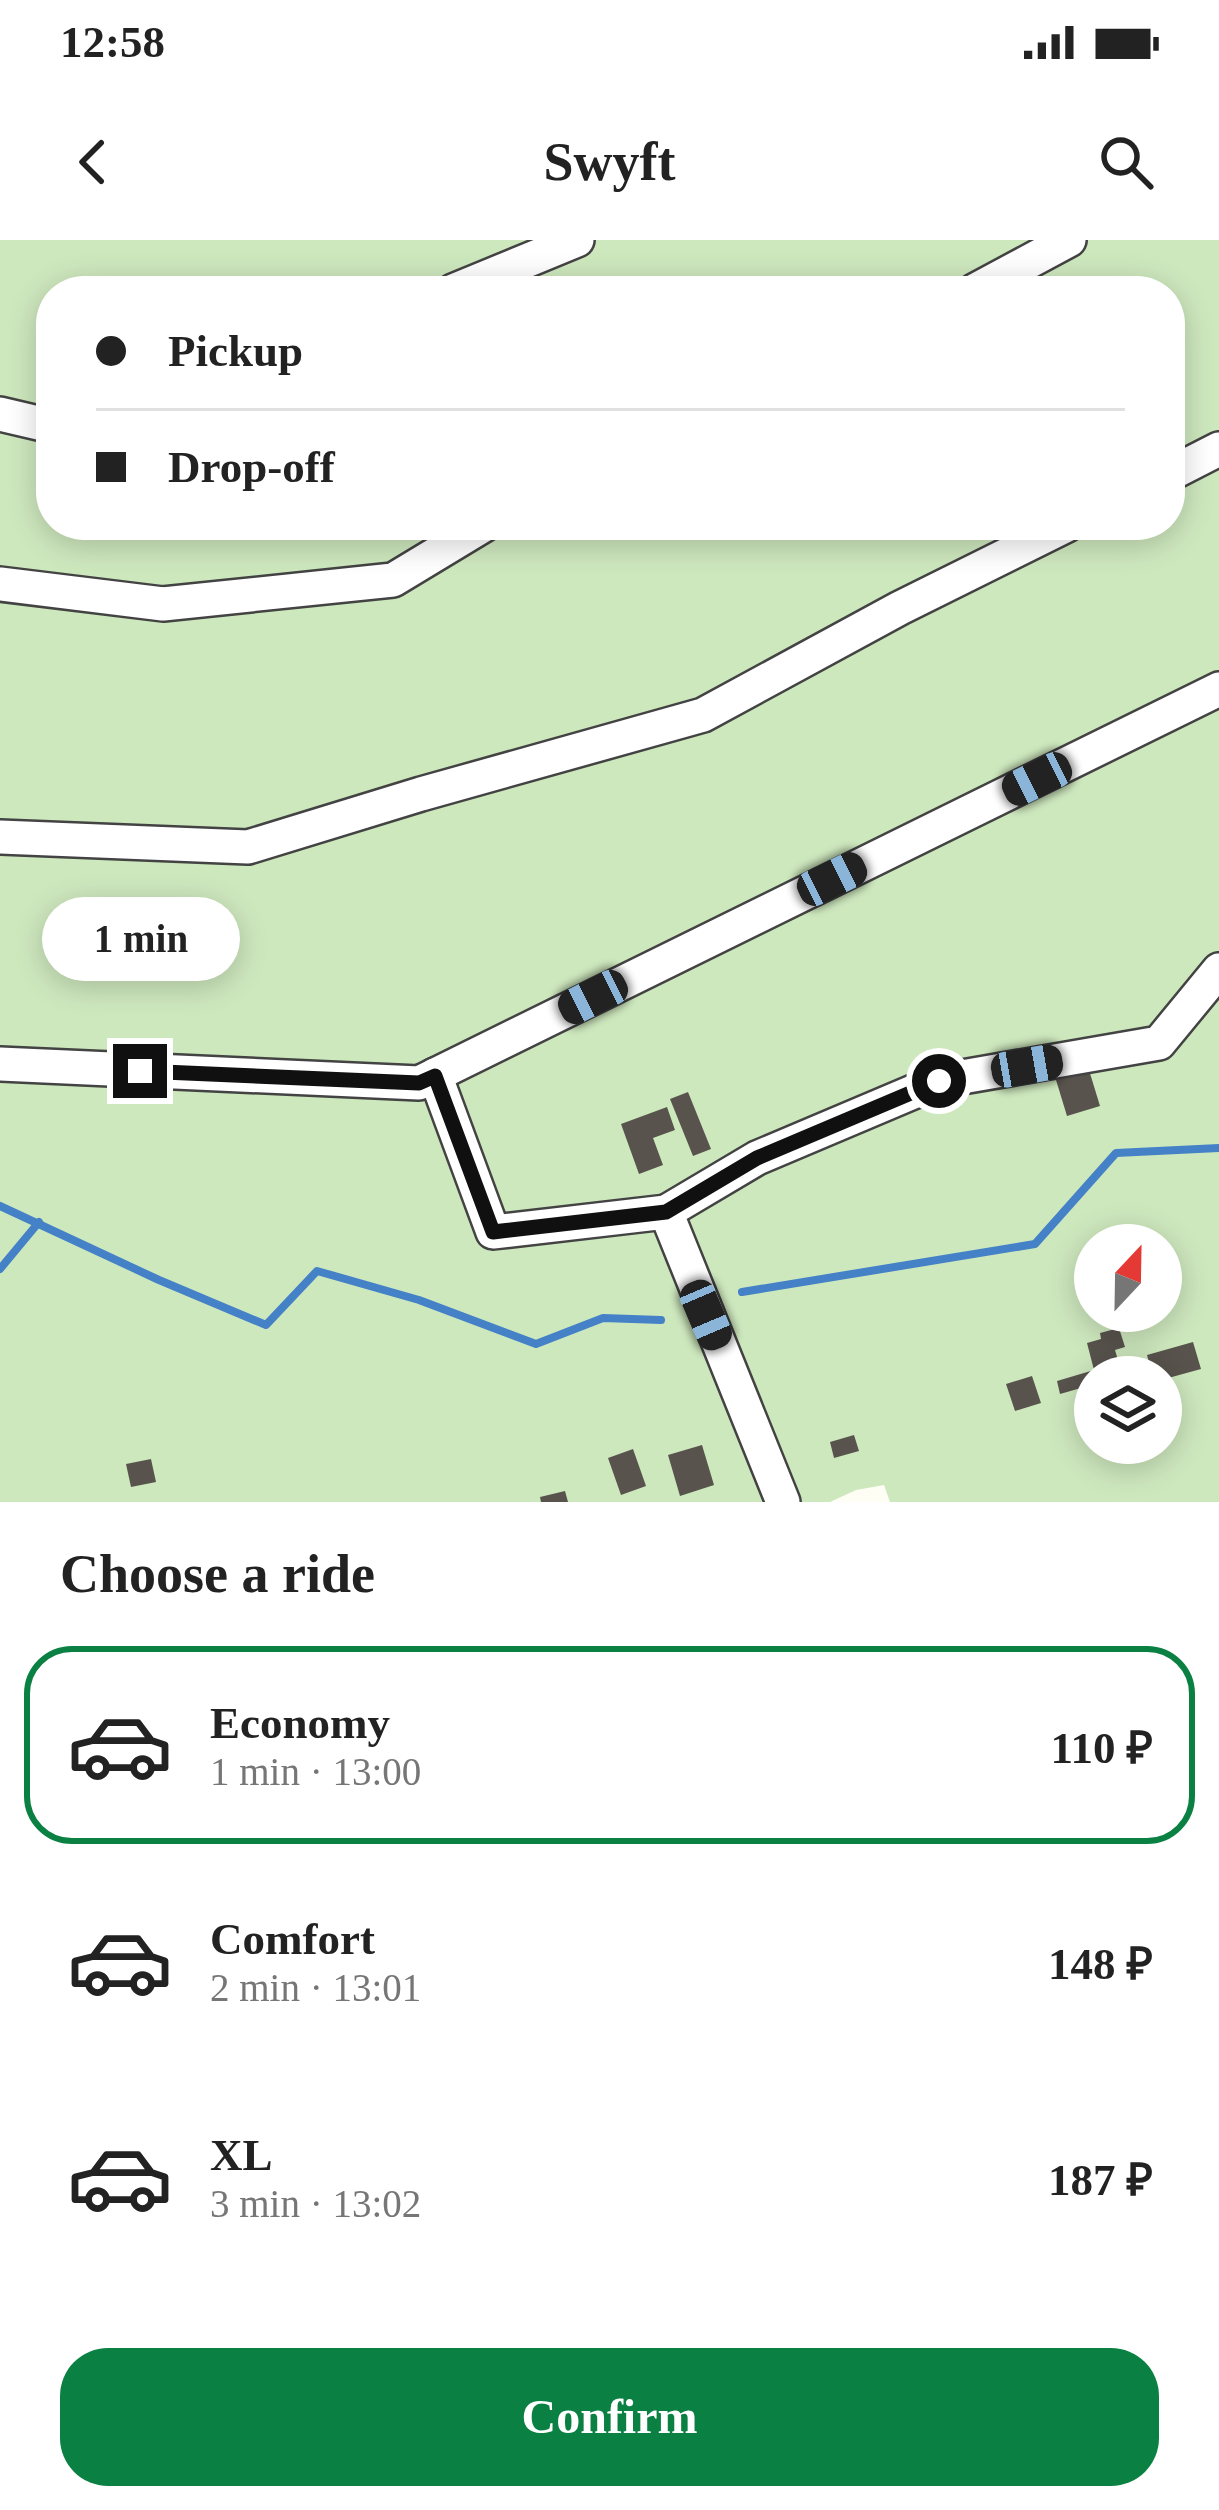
<!DOCTYPE html>
<html lang="en">
<head>
<meta charset="utf-8">
<style>
	body { margin:0; font-family:"Times New Roman",serif; background:#f2f2f2; color:#222; height:100vh; display:flex; flex-direction:column; font-size:45px; white-space:nowrap }
	* { box-sizing:border-box; margin:0 }
	p { font-size:39px; color:#767676 }
	.icon { flex:none; width:66px; height:66px; fill:none; stroke:currentColor; stroke-width:2; stroke-linecap:round; stroke-linejoin:round }
	.map { position:relative; height:1262px; overflow:hidden }
	.drawer { display:flex; flex-direction:column; background:#fff; flex:1 }
	.drawer>* { flex:none }
	.banner { position:absolute; left:36px; top:36px; width:1149px; height:264px; border-radius:48px; box-shadow:0 6px 30px #0003; display:grid; align-content:center; height:264px; padding:0 60px; background:#fff }
	.needle { width:78px; rotate:22deg }
	.fabs { position:absolute; left:1074px; top:984px; display:grid; gap:24px }
	.fabs a { display:grid; place-items:center; width:108px; height:108px; border-radius:50%; background:#fff; box-shadow:0 6px 30px #0003; font-size:60px }
	.end { position:absolute; width:54px; height:54px; margin:-27px; border:15px solid #101010; background:#fff; box-shadow:0 0 0 6px #fff }
	.from { border-radius:50% }
	.bubble { position:absolute; height:84px; border-radius:42px; background:#fff; box-shadow:0 6px 30px #0003; font-size:39px; font-weight:600; line-height:84px; text-align:center }
	.car { position:absolute; width:36px; height:72px; margin:-36px -18px; border-radius:15px; box-shadow:0 0 9px 3px #0007; background:linear-gradient(#222 24%,#8ab4d8 0 40%,#222 0 76%,#8ab4d8 0 86%,#222 0) }
	.banner b { display:flex; align-items:center; gap:42px; height:114px; font-size:45px }
	.banner b+b { border-top:3px solid #e0e0e0 }
	.banner i { width:30px; height:30px; background:#222 }
	ul { padding:0; list-style:none }
	li { display:flex; align-items:center; gap:36px; height:198px; margin:0 24px 18px; padding:0 36px; border:6px solid transparent; border-radius:48px }
	li div { flex:1 }
	li b { display:block; font-size:45px }
	li em { font-style:normal; font-weight:600 }
	li.current { border-color:#0b8043 }
	li>.icon { width:108px; height:108px; stroke-width:1.5 }
	h2 { padding:0 60px; font-size:54px; line-height:144px }
	.button { display:flex; gap:24px; margin-top:auto; padding:24px 60px }
	.button a { flex:1; height:138px; border-radius:48px; background:#0b8043; color:#fff; font-size:48px; font-weight:600; line-height:138px; text-align:center }
	.status { display:flex; justify-content:space-between; align-items:center; height:84px; padding:0 60px; background:#fff; direction:ltr }
	.status svg { height:33px; fill:currentColor }
	header { display:flex; justify-content:space-between; align-items:center; height:156px; padding:0 60px; background:#fff; font-size:54px; font-weight:600 }
	.map>svg:first-child { display:block }
</style>
</head>
<body>
<div class="status"><b>12:58</b><svg viewBox="0 0 49 12"><path d="M0 12V9h3v3zM5 12V6h3v6zM10 12V3h3v9zM15 12V0h3v12zM26 1h20v11H26zM47 4h2v5h-2z"/></svg></div>
<header><svg class="icon" aria-label="back" viewBox="0 0 24 24"><path d="M15 5l-7 7 7 7"/></svg>Swyft<svg class="icon" aria-label="search" viewBox="0 0 24 24"><circle cx="10" cy="10" r="6"/><path d="M15 15l6 6"/></svg></header>
<div class="map">
<svg width="1219" height="1262" viewBox="0 0 1219 1262">
	<rect width="100%" height="100%" fill="#fefef4"/>
	<path fill="#cee8be" fill-rule="evenodd" d="M0 0H1219V1262H890L884 1245 856 1250 830 1262H0ZM51 51H1170V285H51ZM1095 1005H1161V1071H1095ZM1095 1137H1161V1203H1095Z"/>
	<g fill="none" stroke-linecap="round" stroke-linejoin="round">
		<g stroke="#4581c7" stroke-width="8">
			<polyline points="0,966 159,1040 266,1085 317,1031 419,1060 536,1104 603,1078 661,1080"/>
			<polyline points="0,1029 39,982"/>
			<polyline points="742,1052 1035,1004 1116,913 1219,908"/>
		</g>
	</g>
	<g fill="#58534d">
		<polygon points="151,285 175,285 175,296 152,297"/>
		<polygon points="1089,830 1100,866 1067,876 1056,840"/>
		<polygon points="688,852 711,909 693,916 670,859"/>
		<polygon points="667,867 675,890 653,898 663,925 639,934 621,884"/>
		<polygon points="1119,1088 1125,1107 1115,1110 1123,1137 1095,1137 1095,1144 1060,1154 1057,1141 1094,1130 1087,1103 1101,1099 1100,1093"/>
		<polygon points="1193,1102 1201,1129 1161,1140 1161,1137 1153,1137 1147,1115"/>
		<polygon points="1032,1136 1041,1163 1015,1171 1006,1144"/>
		<polygon points="854,1195 859,1211 834,1218 830,1202"/>
		<polygon points="702,1205 714,1245 680,1256 668,1215"/>
		<polygon points="633,1209 646,1246 621,1255 608,1218"/>
		<polygon points="151,1219 156,1242 131,1247 126,1224"/>
		<polygon points="565,1251 568,1262 541,1262 540,1257"/>
	</g>
	<g fill="none" stroke-linecap="round" stroke-linejoin="round">
		<defs>
			<g id="minor">
				<polyline points="453,51 577,0"/>
				<polyline points="974,51 1069,0"/>
				<polyline points="0,174 51,186"/>
				<polyline points="1170,234 1219,209"/>
				<polyline points="0,344 163,364 393,340 484,285"/>
				<polyline points="0,597 248,607 421,554 703,475 900,368 1067,285"/>
				<polyline points="0,824 419,843 1219,449"/>
				<polyline points="435,835 493,992 666,972"/>
				<polyline points="783,1262 666,972 757,918 939,841 1159,803 1219,730"/>
			</g>
		</defs>
		<use href="#minor" stroke="#434343" stroke-width="38"/>
		<use href="#minor" stroke="#fff" stroke-width="33"/>
	</g>
	<g fill="none" stroke-linecap="round" stroke-linejoin="round">
		<polyline stroke="#101010" stroke-width="15" points="140,831 419,843 435,836 493,992 666,972 757,918 939,841"/>
	</g>
</svg>
<div class="fabs">
<a><svg class="needle" viewBox="-14 -14 28 28"><path d="M0-13l5 13h-10z" fill="#e53935"/><path d="M0 13l5-13h-10z" fill="#767676"/></svg></a>
<a><svg class="icon" aria-label="layers" viewBox="0 0 24 24"><path d="M12 4l9 5-9 5-9-5zM3 14l9 5 9-5"/></svg></a>
</div>
<i class="end from" style="left:939px;top:841px"></i>
<i class="end" style="left:140px;top:831px"></i>
<div class="bubble" style="left:42px;top:657px;width:198px">1 min</div>
<i class="car" style="left:1037px;top:539px;rotate:244deg"></i>
<i class="car" style="left:832px;top:639px;rotate:64deg"></i>
<i class="car" style="left:593px;top:757px;rotate:243deg"></i>
<i class="car" style="left:1027px;top:826px;rotate:80deg"></i>
<i class="car" style="left:706px;top:1075px;rotate:157deg"></i>
<div class="banner">
<b><i class="from"></i>Pickup</b>
<b><i></i>Drop-off</b>
</div>
</div>
<section class="drawer">
<h2>Choose a ride</h2>
<ul>
<li class="current"><svg class="icon" aria-label="car" viewBox="0 0 24 24"><path d="M5 17H2v-5l4-1 3-4h7l3 4 3 1v5h-3M9 17h6M6 11h13"/><circle cx="7" cy="17" r="2"/><circle cx="17" cy="17" r="2"/></svg><div><b>Economy</b><p>1 min · 13:00</p></div><em>110 ₽</em></li>
<li><svg class="icon" aria-label="car" viewBox="0 0 24 24"><path d="M5 17H2v-5l4-1 3-4h7l3 4 3 1v5h-3M9 17h6M6 11h13"/><circle cx="7" cy="17" r="2"/><circle cx="17" cy="17" r="2"/></svg><div><b>Comfort</b><p>2 min · 13:01</p></div><em>148 ₽</em></li>
<li><svg class="icon" aria-label="car" viewBox="0 0 24 24"><path d="M5 17H2v-5l4-1 3-4h7l3 4 3 1v5h-3M9 17h6M6 11h13"/><circle cx="7" cy="17" r="2"/><circle cx="17" cy="17" r="2"/></svg><div><b>XL</b><p>3 min · 13:02</p></div><em>187 ₽</em></li>
</ul>
<div class="button"><a>Confirm</a></div>
</section>
</body>
</html>
